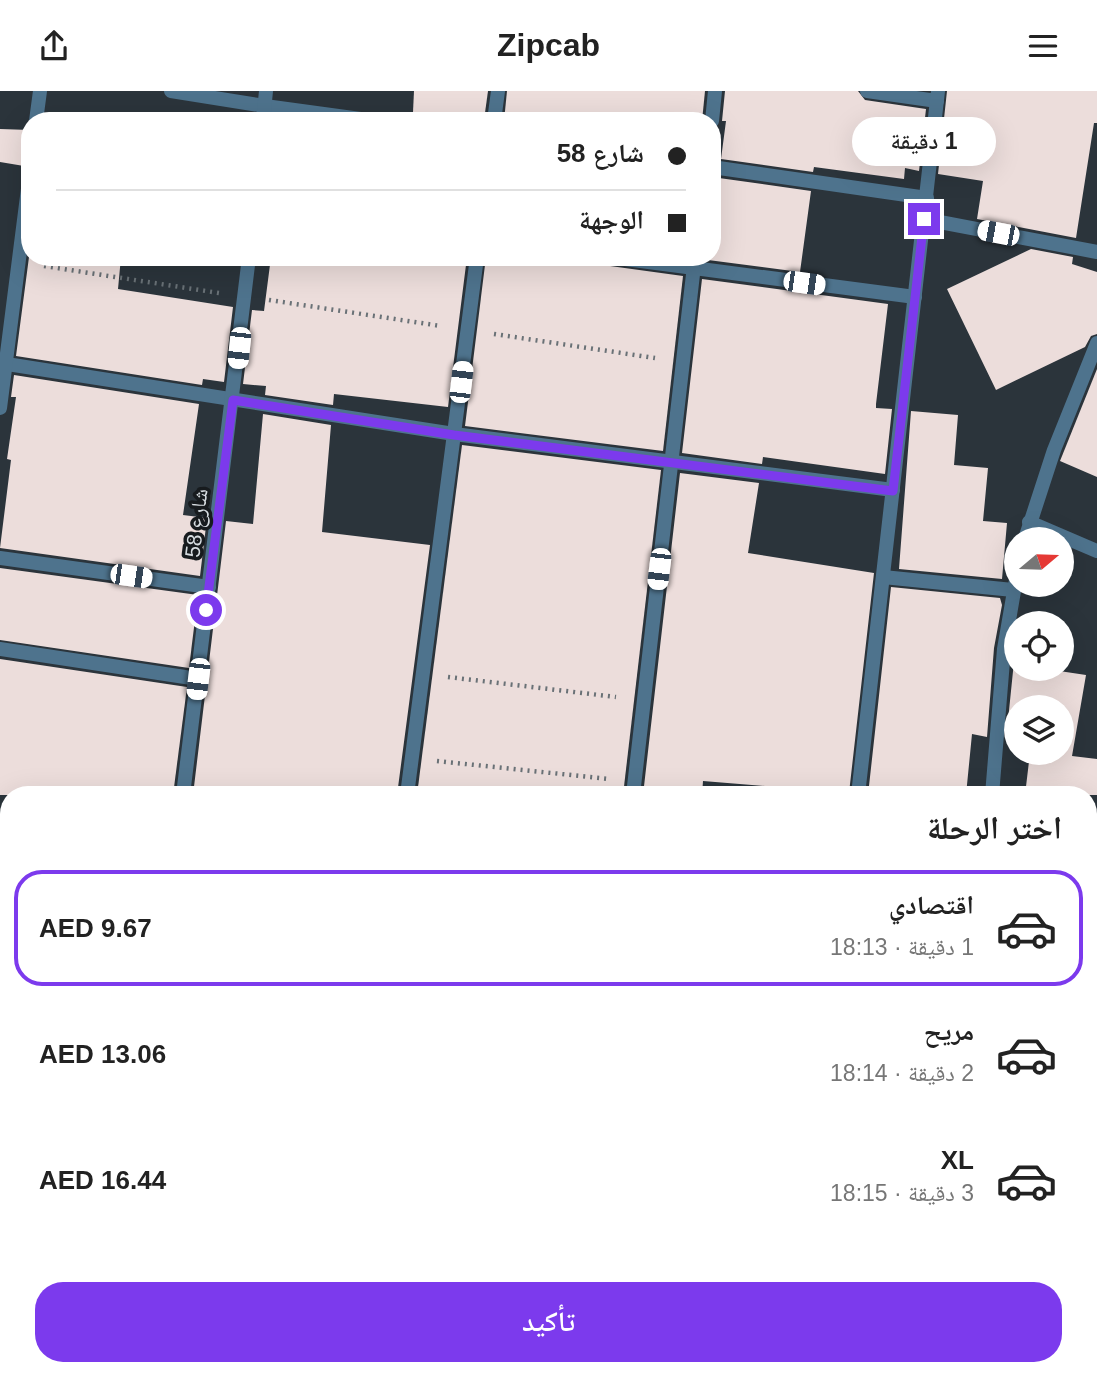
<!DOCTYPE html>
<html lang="ar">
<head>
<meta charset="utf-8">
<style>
	body { margin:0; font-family:Arial,"Noto Naskh Arabic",sans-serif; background:#f6f6f6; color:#222; direction:rtl; height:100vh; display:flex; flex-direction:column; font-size:26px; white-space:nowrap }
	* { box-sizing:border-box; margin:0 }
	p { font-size:23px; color:#767676 }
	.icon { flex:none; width:38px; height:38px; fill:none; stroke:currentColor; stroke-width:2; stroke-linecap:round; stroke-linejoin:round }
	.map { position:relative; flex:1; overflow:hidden; direction:ltr }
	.sheet { position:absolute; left:0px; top:695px; width:1097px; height:590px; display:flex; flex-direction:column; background:#fff; border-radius:28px 28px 0 0; box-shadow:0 7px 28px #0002; direction:rtl }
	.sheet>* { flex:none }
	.top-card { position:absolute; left:21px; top:21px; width:700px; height:154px; border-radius:28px; box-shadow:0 7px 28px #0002; direction:rtl; display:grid; align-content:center; height:154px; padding:0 35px; background:#fff }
	.needle { width:46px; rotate:71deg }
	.controls { position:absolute; left:1004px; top:436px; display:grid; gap:14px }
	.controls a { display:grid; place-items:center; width:70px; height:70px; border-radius:50%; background:#fff; box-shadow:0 7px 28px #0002; font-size:35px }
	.end { position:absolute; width:32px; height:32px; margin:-16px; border:9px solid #7c3aed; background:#fff; box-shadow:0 0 0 4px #fff }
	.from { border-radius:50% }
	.bubble { position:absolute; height:49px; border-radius:24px; background:#fff; box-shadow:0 7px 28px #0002; font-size:23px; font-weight:600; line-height:49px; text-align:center; direction:rtl }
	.car { position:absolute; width:21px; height:42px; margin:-21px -10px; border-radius:9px; box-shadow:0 0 5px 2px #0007; background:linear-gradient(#fff 24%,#345 0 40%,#fff 0 76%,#345 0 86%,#fff 0) }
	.top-card b { display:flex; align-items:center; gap:24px; height:66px; font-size:26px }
	.top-card b+b { border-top:2px solid #e0e0e0 }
	.top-card i { width:18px; height:18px; background:#222 }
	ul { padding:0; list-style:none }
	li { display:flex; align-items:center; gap:21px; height:116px; margin:0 14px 10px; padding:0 21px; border:4px solid transparent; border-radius:28px }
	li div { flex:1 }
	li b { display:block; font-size:26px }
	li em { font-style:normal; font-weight:600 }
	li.on { border-color:#7c3aed }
	li>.icon { width:63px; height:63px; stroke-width:1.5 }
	h2 { padding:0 35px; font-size:32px; line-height:84px }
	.cta { display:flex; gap:14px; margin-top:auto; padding:14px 35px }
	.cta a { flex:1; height:80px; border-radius:28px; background:#7c3aed; color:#fff; font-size:28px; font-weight:600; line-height:80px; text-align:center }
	header { display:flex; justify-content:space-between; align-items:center; height:91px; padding:0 35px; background:#fff; font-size:32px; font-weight:600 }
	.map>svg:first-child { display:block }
</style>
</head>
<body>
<header><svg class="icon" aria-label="menu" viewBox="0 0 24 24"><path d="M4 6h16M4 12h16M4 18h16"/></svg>Zipcab<svg class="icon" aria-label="share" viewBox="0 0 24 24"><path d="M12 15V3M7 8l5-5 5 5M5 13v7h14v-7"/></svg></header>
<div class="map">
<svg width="1097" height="1284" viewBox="0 0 1097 1284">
	<rect width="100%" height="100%" fill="#2b343b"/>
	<g fill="#ecdddb">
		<polygon points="414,0 488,0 484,29 413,21"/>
		<polygon points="507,0 705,0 702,30 504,30"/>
		<polygon points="725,0 858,0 865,9 926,18 919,80 905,77 904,88 814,76 813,81 721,68 726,30 722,30"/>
		<polygon points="947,0 1097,0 1097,32 1094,32 1076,147 977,128 983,90 938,83"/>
		<polygon points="0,38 30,39 30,73 24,75 0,71"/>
		<polygon points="719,87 811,100 800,181 708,169 712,166 712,103 717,103"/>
		<polygon points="1031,158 1073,166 1072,173 1097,181 1097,243 1091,245 1085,256 996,299 947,198"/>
		<polygon points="29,166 121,166 118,198 233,216 224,291 203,288 202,294 16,265"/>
		<polygon points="271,166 467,166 448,316 334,303 333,314 265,304 266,295 243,293 252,219 264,220"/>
		<polygon points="486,166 581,171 683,185 663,360 465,335"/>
		<polygon points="702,188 888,213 876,313 876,317 892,318 885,383 763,366 762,373 682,362"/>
		<polygon points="1097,278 1097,386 1060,370"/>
		<polygon points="14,284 199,313 183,424 207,427 200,485 0,457 11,369 7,368 16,306 11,306"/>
		<polygon points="911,320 958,324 954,374 988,377 983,430 1007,432 1002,488 899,478"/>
		<polygon points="263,323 331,334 322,441 430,454 397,704 193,704 226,430 253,433"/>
		<polygon points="462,354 661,379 623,704 417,704"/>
		<polygon points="680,382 759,392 748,462 874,482 849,702 703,690 702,704 643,704"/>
		<polygon points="0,477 198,504 189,577 0,549"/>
		<polygon points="891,496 1000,507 1002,514 994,557 987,646 972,643 966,704 868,704"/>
		<polygon points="1017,541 1017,578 1046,578 1086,584 1072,665 1097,668 1097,704 1025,704 1030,662 1062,662 1062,616 1017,616 1017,651 1006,649"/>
		<polygon points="0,568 187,596 173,704 0,704"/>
	</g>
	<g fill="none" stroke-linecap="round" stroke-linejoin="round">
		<g stroke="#697176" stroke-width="4.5" stroke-dasharray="2 5" stroke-linecap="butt">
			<polyline points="44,175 219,202"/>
			<polyline points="269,209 441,235"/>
			<polyline points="494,243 655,267"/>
			<polyline points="448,586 616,606"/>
			<polyline points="437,670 609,688"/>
			<polyline points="0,910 9,911"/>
			<polyline points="516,1284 518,1276"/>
		</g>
		<g stroke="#4e738d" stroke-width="14">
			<polyline points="171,0 265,15"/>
			<polyline points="867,0 937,10"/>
			<polyline points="924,128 1097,161"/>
			<polyline points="610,166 915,206"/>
			<polyline points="0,272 454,343 893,399"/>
			<polyline points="0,467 209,496"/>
			<polyline points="883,486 1013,499"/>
			<polyline points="0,558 198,588"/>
			<polyline points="128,1284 132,1276"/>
			<polyline points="702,1284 702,1276"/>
		</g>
		<g stroke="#4e738d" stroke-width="14">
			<polyline points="265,15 375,30"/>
			<polyline points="36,30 40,0"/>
			<polyline points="263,30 266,0"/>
			<polyline points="494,30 498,0"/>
			<polyline points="712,30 715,0"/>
			<polyline points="712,76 927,107"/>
			<polyline points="0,317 30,82"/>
			<polyline points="1029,431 1097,460"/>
			<polyline points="1025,448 1054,359 1097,252"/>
			<polyline points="183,704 249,166"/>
			<polyline points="407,704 477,166"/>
			<polyline points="633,704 695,166"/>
			<polyline points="858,704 938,0"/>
			<polyline points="992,704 1004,558 1017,483"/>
			<polyline points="0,1115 9,1120"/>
			<polyline points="1097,1128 1097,1204"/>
			<polyline points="1088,1231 1097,1232"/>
			<polyline points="317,1276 334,1284"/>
			<polyline points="912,1284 913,1276"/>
		</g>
	</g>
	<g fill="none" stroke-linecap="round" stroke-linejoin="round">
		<polyline stroke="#7c3aed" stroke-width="9" points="206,519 233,309 454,344 893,400 924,128"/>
	</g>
	<g text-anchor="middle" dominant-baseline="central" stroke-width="7" stroke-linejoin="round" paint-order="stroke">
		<g font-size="21" fill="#d6dce0" stroke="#171b1e">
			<text transform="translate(196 432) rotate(-83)">شارع 58</text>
		</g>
	</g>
</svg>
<div class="controls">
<a><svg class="needle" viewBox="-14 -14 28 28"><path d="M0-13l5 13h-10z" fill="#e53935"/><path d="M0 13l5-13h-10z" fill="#767676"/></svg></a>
<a><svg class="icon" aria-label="locate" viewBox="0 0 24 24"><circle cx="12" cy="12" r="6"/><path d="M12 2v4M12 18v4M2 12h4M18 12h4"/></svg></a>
<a><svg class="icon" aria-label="layers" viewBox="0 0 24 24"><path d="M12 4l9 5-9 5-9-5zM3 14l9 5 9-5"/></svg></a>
</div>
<i class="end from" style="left:206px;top:519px"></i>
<i class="end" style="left:924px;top:128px"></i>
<div class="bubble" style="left:852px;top:26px;width:144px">1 دقيقة</div>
<i class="car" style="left:998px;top:142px;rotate:281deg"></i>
<i class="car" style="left:804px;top:192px;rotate:98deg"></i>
<i class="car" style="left:239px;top:257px;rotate:186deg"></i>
<i class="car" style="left:461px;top:291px;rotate:7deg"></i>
<i class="car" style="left:659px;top:478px;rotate:187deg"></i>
<i class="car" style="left:131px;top:485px;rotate:98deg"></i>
<i class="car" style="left:198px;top:588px;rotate:187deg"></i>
<div class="top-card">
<b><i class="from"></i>شارع 58</b>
<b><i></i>الوجهة</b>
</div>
<section class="sheet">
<h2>اختر الرحلة</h2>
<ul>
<li class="on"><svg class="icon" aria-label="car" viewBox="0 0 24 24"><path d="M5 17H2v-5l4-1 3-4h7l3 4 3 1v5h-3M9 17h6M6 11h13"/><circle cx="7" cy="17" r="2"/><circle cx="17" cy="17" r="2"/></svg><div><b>اقتصادي</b><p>1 دقيقة · 18:13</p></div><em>AED 9.67</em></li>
<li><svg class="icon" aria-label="car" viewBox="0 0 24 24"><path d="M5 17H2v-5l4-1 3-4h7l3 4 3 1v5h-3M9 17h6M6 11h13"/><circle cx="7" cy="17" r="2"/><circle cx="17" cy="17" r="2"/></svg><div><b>مريح</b><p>2 دقيقة · 18:14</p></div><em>AED 13.06</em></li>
<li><svg class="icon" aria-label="car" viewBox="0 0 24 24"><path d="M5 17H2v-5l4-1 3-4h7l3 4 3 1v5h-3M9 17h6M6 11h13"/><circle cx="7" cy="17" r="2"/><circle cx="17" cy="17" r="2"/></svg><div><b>XL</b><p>3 دقيقة · 18:15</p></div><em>AED 16.44</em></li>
</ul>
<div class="cta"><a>تأكيد</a></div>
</section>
</div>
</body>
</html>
